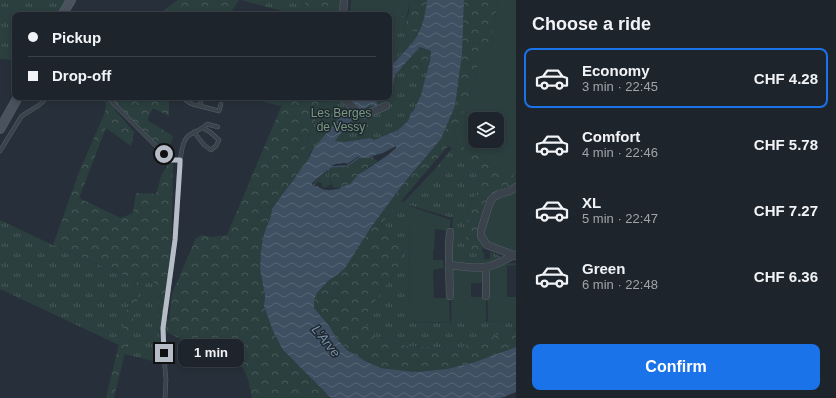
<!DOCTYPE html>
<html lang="en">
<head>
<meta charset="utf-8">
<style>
	body { margin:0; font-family:Helvetica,sans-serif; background:#2a3038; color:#f1f3f6; height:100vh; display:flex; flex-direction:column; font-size:15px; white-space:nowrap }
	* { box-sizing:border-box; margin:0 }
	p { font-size:13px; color:#a0a4a9 }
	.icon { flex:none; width:22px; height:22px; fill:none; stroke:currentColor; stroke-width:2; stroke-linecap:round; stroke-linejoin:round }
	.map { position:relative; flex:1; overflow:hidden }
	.drawer { display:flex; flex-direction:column; background:#1d242c; width:320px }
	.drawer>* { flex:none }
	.guide { position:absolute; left:12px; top:12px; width:380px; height:88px; border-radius:8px; box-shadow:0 2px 6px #0003,0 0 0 1px #3b4148; display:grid; align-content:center; height:88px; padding:0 16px; background:#1d242c }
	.buttons { position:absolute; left:468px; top:112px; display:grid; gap:8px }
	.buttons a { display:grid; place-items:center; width:36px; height:36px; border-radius:8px; background:#1d242c; box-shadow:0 2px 6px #0003,0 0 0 1px #3b4148; font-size:20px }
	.end { position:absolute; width:18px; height:18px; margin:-9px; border:5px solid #b6bdc6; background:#111; box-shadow:0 0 0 2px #111 }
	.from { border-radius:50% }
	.bubble { position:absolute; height:28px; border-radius:8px; background:#1d242c; box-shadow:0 2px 6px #0003,0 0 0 1px #3b4148; font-size:13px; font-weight:800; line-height:28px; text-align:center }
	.guide b { display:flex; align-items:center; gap:14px; height:38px; font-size:15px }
	.guide b+b { border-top:1px solid #3b4148 }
	.guide i { width:10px; height:10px; background:#f1f3f6 }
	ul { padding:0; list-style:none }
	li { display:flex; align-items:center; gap:12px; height:60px; margin:0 8px 6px; padding:0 8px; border:2px solid transparent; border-radius:8px }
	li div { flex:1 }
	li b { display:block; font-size:15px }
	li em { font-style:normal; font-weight:800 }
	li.selected { border-color:#1a73e8 }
	li>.icon { width:36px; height:36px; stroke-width:1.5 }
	h2 { padding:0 16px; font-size:18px; line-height:48px }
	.button { display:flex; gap:8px; margin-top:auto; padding:8px 16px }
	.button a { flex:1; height:46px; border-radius:8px; background:#1a73e8; color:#fff; font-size:16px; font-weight:800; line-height:46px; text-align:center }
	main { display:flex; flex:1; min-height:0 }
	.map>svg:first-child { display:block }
</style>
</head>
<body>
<main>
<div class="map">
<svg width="516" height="398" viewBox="0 0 516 398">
	<defs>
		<pattern id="grass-tufts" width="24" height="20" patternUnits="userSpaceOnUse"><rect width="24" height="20" fill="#2b3f3e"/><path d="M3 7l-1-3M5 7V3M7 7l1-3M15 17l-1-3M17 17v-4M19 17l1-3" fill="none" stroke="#485958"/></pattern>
		<pattern id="forest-crowns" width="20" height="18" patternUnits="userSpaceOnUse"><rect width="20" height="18" fill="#2b3f3e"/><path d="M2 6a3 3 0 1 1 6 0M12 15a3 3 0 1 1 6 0" fill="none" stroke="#485958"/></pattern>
		<pattern id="water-waves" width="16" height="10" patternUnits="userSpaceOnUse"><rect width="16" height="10" fill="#3e4f61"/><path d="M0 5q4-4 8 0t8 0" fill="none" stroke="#586676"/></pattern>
	</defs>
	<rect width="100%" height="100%" fill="#27303a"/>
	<g fill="url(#grass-tufts)">
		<polygon points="0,0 67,0 58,15 15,15 15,60 0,59"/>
		<polygon points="241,0 306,0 305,4 297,15"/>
		<polygon points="407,16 403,31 419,31 415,39 394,62 402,68 425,67 428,67 426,76 426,80 421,95 414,110 411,113 408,121 398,130 374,140 370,138 344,142 339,142 323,138 313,149 310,153 305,149 309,134 316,119 323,97 389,97 389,17"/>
		<polygon points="243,97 271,97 284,100 281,106"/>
		<polygon points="452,148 480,166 477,192 468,214 479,254 482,252 484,253 484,259 490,259 490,253 491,252 504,258 485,266 456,264 450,257 451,238 453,218 409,205 410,321 412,323 516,321 516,329 458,348 407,346 374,337 362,318 403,262 402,243 382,223 401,201 404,202 437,167"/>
		<polygon points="327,170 329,171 330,181 332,184 324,188 322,186 321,182 317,182 315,186 312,185 312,184"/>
		<polygon points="0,220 57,247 137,281 127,311 119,345 0,289"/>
		<polygon points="142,277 157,284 161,363 124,354"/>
	</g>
	<g fill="url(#forest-crowns)">
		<polygon points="178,0 239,0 229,15 157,15"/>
		<polygon points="306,0 341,0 340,15 297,15 305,4"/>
		<polygon points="410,0 427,0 426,11 419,31 403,31 409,12"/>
		<polygon points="464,0 498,0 492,36 494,42 479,62 469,98 469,127 472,143 516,166 516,183 514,185 493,194 483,209 479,226 483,243 482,252 479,254 471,249 466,238 468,214 477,192 480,166 448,146 383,222 402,243 403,262 363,318 374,337 407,346 458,348 516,329 516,347 472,363 447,369 415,372 381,368 367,362 347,350 337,339 330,327 314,308 314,300 317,293 328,281 338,274 362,242 372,226 403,184 441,139 455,106 462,54"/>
		<polygon points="420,47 431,51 430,60 428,67 425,67 415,78 402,68"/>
		<polygon points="105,97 180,97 181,98 169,97 169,116 153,108 147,120 173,136 167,156 119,107 114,109 134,132 131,146 106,128 79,198 121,218 133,213 136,193 156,194 162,174 169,163 173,164 171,257 163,320 169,319 172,294 196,238 202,235 212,237 227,235 284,100 285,97 323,97 316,119 309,134 305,148 310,153 308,160 300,170 293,181 284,192 272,209 271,216 265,231 263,238 261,251 260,269 265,296 264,306 273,331 283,350 330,397 334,398 252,398 248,379 243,368 235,363 159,329 157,284 143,278 114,398 106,398 127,311 137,281 53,245 78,175 105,112 106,106"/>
		<path d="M372 156 375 160H377V162C373 164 369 166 366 169 356 177 348 191 333 187 331 181 327 174 330 168L347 167 356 160 361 158H369Z"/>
	</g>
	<g fill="#2b3f3e" fill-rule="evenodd">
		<polygon points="351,0 410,0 407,16 389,17 389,15 350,15"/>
		<path d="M498 0H516V175L505 176 483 159 451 140 469 98 479 62 494 42 492 36ZM475 119H497V141H475Z"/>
		<path d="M516 191V253C510 251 493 247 489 243 476 233 490 211 494 199Z"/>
		<polygon points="409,206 451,220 450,227 449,231 435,229 434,250 433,251 433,260 443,260 444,268 433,270 434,298 445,298 449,301 450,322 411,323 410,321"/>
		<polygon points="516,263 516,265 507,266 507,297 516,297 516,321 488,321 487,277 493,276 487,276 487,269 502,264"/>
		<polygon points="456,267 483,269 485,281 481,282 481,283 471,283 471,297 484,297 486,300 486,322 451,322 452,270"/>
	</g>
	<path fill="url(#water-waves)" fill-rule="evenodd" d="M427 0H464L462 54 455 106 441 139 403 184 372 226 345 268 338 274 328 281 317 293 314 300V308L330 327 337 339 347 350 367 362 381 368 415 372 447 369 472 363 516 347V392L501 398H334L330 397 283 350 273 331 264 306 265 296 260 269 261 251 263 238 265 231 271 216 272 209 284 192 293 181 300 170 308 160 313 149 349 107 351 103 353 97H379L376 100 377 104 379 105 378 107C375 106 372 105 368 106 362 108 340 134 335 141L344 142 370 138 374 140 398 130 408 121 411 113 414 110 421 95 430 60 431 51 420 47 395 75 394 79V82L390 92 389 67C398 59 407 49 415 39 422 28 426 13 427 0ZM396 146V148L388 155 358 175 350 184 341 187 339 189C329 190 326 192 317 186L315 187 312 185V183L327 170 329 171C331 163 339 163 346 163L347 164 359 156 361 158H369L372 156 383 153Z"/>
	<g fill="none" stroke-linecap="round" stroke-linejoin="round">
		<polyline stroke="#3e4f61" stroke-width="1.5" points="331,167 347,166 360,157"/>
		<defs>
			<g id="lane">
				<path d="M108 97 116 106 164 154 171 160H180C182 151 182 139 191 134 196 131 202 129 207 124L218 127"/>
				<path d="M183 97C187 103 193 105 200 106L202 97"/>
				<polyline points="200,106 219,111 221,104"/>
				<polyline points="194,132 204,145 211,150 216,146 219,140 210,132 203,128"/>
				<path d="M0 151 21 117C29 110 42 106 47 97"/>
				<polyline points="165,398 166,380 163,344 163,328 175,240 180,160"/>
			</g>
			<g id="street">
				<polyline points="343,15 344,0"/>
				<polyline points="341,97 361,114 364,115 367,114 386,106"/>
				<polyline points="516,187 510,191 499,194 494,197 491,200 487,211 481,231 481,236 487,245 516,256"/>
				<path d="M450 232 449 245V265C461 266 473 269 485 267 495 266 505 260 514 255"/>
				<polyline points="449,265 450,296"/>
				<polyline points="486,267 486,296"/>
			</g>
			<g id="secondary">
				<polyline points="62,15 71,0"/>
				<polyline points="0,129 18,97"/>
			</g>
		</defs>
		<use href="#lane" stroke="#586069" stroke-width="4.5"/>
		<use href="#street" stroke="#586069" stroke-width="8"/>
		<use href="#secondary" stroke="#586069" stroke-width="10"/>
		<use href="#lane" stroke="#3a424b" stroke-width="3.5"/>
		<use href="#street" stroke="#3a424b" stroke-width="7"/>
		<use href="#secondary" stroke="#49525d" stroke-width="9"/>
	</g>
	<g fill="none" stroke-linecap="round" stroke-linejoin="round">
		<polyline stroke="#b6bdc6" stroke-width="5" points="164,353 163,328 175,240 180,164 180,160 171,160 164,154"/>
	</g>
	<g text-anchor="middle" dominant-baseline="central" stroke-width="3" stroke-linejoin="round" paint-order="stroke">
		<g font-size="12" fill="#77997d" stroke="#1f2730">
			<text x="341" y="113">Les Berges<tspan x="341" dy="14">de Vessy</tspan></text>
		</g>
		<g font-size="13" font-style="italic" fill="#7a90a6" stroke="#1f2730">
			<text transform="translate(326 341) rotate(51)">L'Arve</text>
		</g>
	</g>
</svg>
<div class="buttons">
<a><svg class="icon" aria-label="layers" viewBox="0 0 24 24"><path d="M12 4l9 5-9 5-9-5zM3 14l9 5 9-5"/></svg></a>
</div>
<i class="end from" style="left:164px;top:154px"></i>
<i class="end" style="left:164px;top:353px"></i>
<div class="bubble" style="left:178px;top:339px;width:66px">1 min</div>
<div class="guide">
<b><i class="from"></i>Pickup</b>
<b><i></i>Drop-off</b>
</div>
</div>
<section class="drawer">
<h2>Choose a ride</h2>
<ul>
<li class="selected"><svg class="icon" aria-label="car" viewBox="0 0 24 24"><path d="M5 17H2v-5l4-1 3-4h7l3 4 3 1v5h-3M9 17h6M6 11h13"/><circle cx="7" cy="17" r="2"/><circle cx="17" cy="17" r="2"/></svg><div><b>Economy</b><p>3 min · 22:45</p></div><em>CHF 4.28</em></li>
<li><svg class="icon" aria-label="car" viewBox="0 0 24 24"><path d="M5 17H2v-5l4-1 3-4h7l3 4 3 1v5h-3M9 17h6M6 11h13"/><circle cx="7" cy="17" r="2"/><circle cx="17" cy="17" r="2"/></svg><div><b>Comfort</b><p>4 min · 22:46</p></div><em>CHF 5.78</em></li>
<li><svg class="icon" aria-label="car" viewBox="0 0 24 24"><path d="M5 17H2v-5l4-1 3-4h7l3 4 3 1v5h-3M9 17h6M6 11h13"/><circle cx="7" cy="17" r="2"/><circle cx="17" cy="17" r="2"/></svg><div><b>XL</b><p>5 min · 22:47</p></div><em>CHF 7.27</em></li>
<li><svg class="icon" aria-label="car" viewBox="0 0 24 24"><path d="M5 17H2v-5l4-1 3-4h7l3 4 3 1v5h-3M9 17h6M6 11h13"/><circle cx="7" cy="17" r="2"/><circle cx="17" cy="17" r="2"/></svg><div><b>Green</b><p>6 min · 22:48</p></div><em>CHF 6.36</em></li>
</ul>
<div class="button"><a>Confirm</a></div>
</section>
</main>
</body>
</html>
